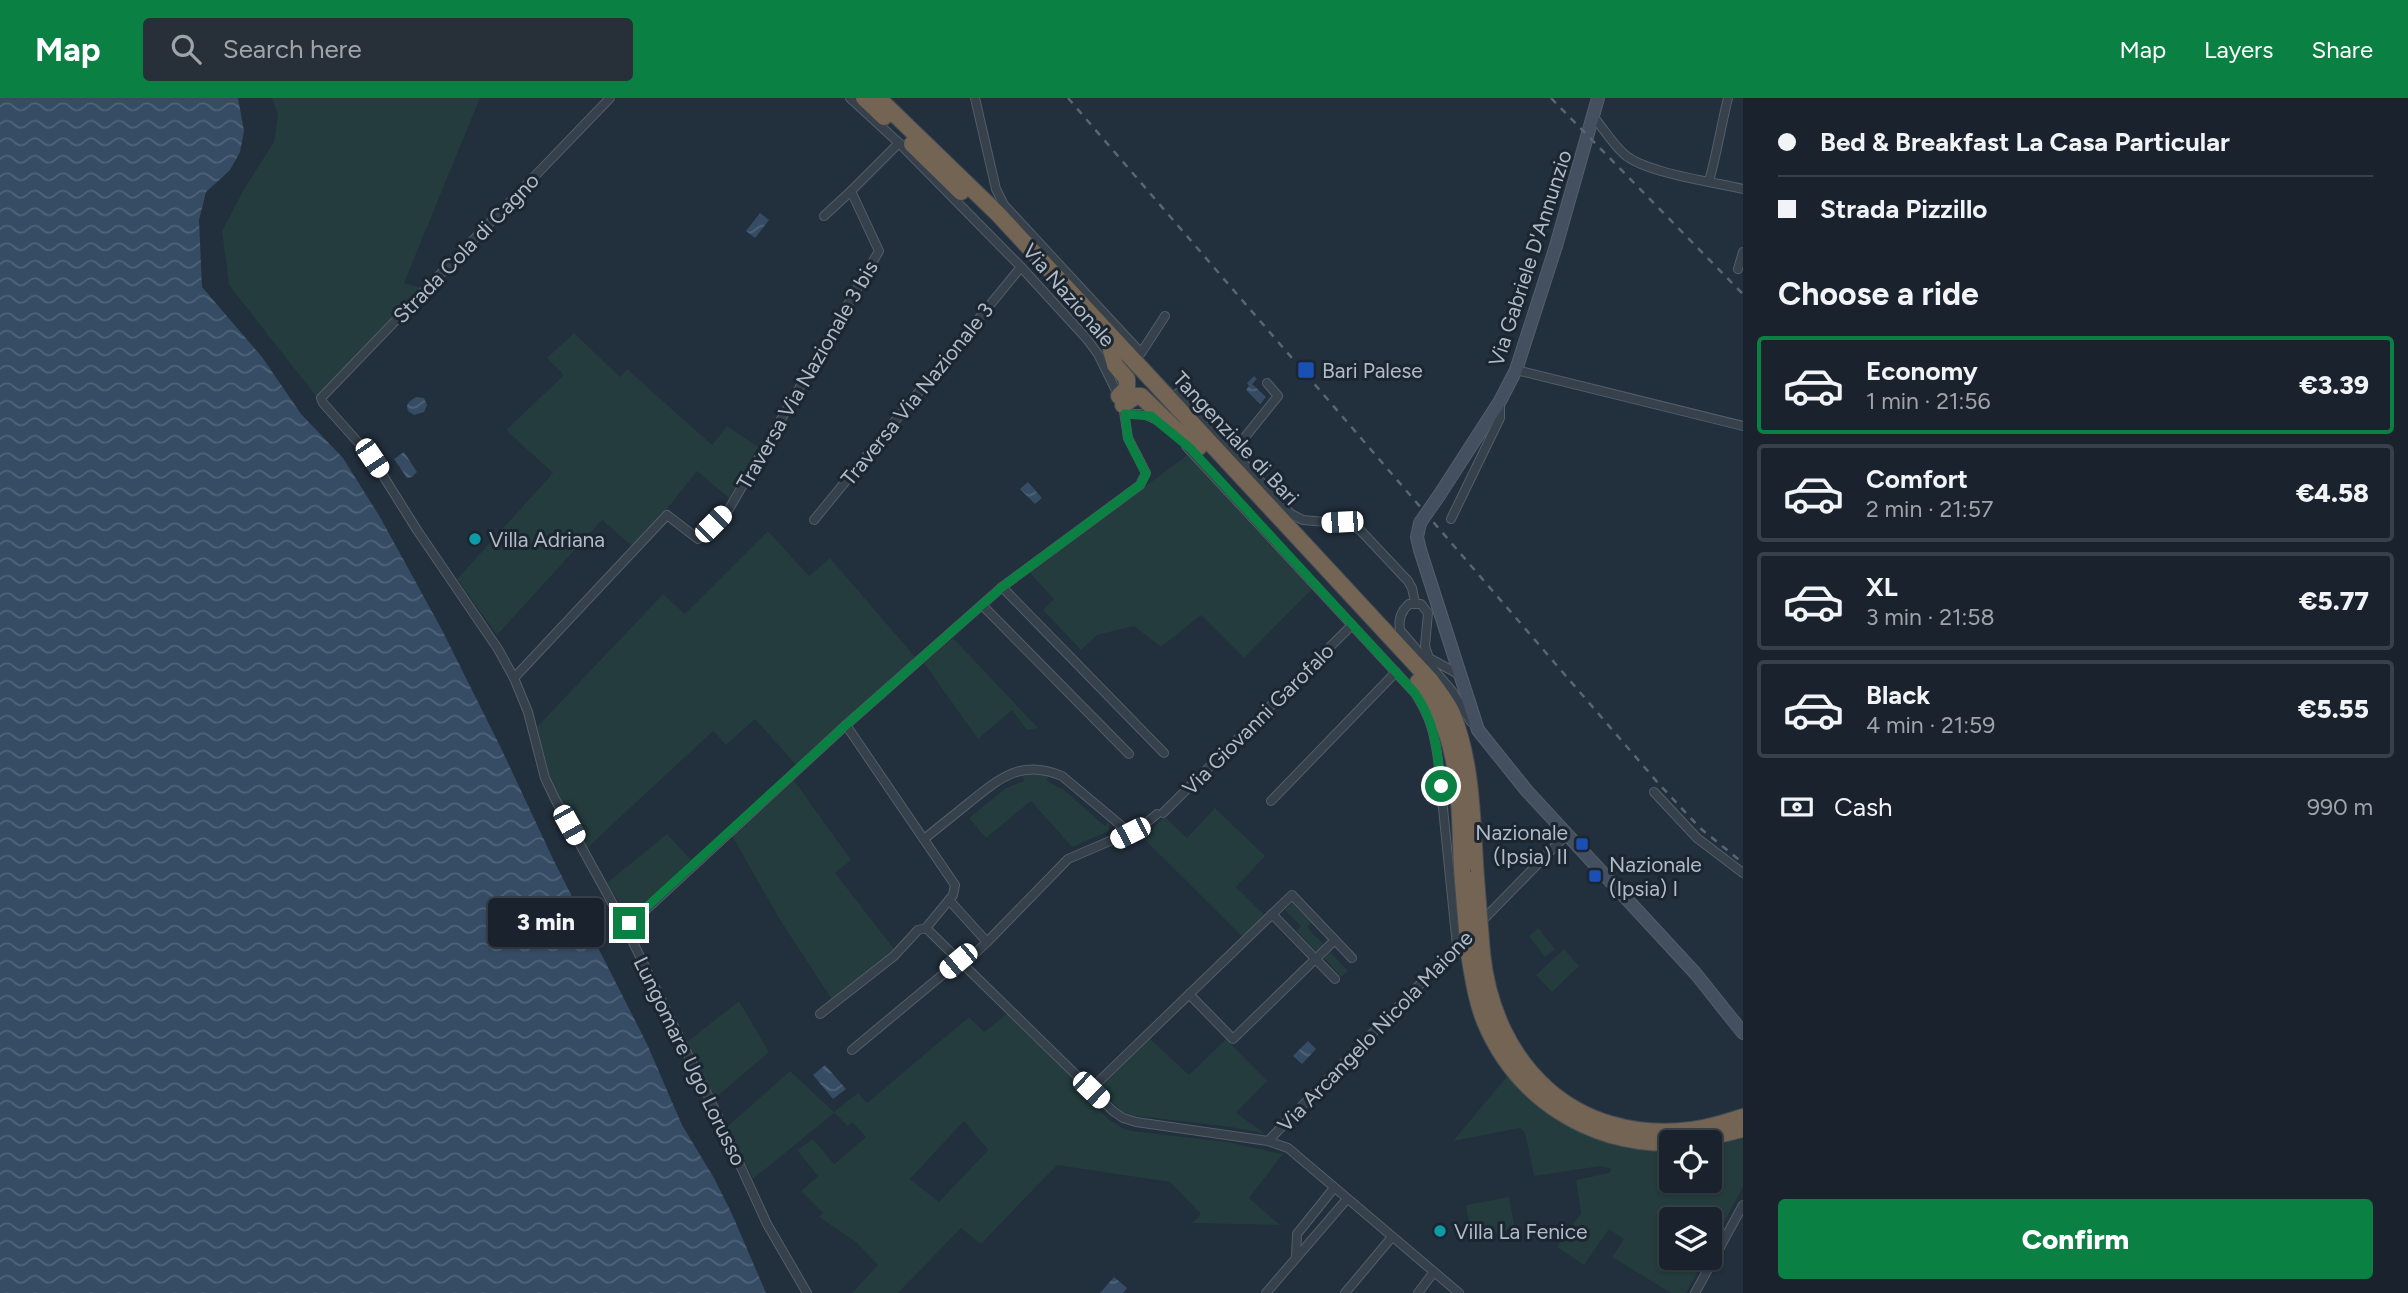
<!DOCTYPE html>
<html lang="en">
<head>
<meta charset="utf-8">
<style>
	body { margin:0; font-family:Figtree,sans-serif; background:#272f39; color:#f1f3f6; height:100vh; display:flex; flex-direction:column; font-size:26px; white-space:nowrap }
	* { box-sizing:border-box; margin:0 }
	p { font-size:23px; color:#9fa4aa }
	.icon { flex:none; width:38px; height:38px; fill:none; stroke:currentColor; stroke-width:2; stroke-linecap:round; stroke-linejoin:round }
	.map { position:relative; flex:1; overflow:hidden }
	.sheet { display:flex; flex-direction:column; background:#1a232d; width:665px }
	.sheet>* { flex:none }
	.top-card { display:grid; align-content:center; height:154px; padding:0 35px; background:#1a232d }
	.controls { position:absolute; left:1659px; top:1032px; display:grid; gap:14px }
	.controls a { display:grid; place-items:center; width:63px; height:63px; border-radius:7px; background:#1a232d; box-shadow:0 2px 5px #0004,0 0 0 2px #384049; font-size:35px }
	.end { position:absolute; width:32px; height:32px; margin:-16px; border:9px solid #0b8043; background:#fff; box-shadow:0 0 0 4px #fff }
	.from { border-radius:50% }
	.bubble { position:absolute; height:49px; border-radius:7px; background:#1a232d; box-shadow:0 2px 5px #0004,0 0 0 2px #384049; font-size:23px; font-weight:800; line-height:49px; text-align:center }
	.car { position:absolute; width:21px; height:42px; margin:-21px -10px; border-radius:9px; box-shadow:0 0 5px 2px #0007; background:linear-gradient(#fff 24%,#345 0 40%,#fff 0 76%,#345 0 86%,#fff 0) }
	.top-card b { display:flex; align-items:center; gap:24px; height:66px; font-size:26px }
	.top-card b+b { border-top:2px solid #384049 }
	.top-card i { width:18px; height:18px; background:#f1f3f6 }
	ul { padding:0; list-style:none }
	li { display:flex; align-items:center; gap:21px; height:98px; margin:0 14px 10px; padding:0 21px; border:4px solid #384049; border-radius:7px }
	li div { flex:1 }
	li b { display:block; font-size:26px }
	li em { font-style:normal; font-weight:800 }
	li.selected { border-color:#0b8043 }
	li>.icon { width:63px; height:63px; stroke-width:1.5 }
	h2 { padding:0 35px; font-size:32px; line-height:84px }
	.pay { display:flex; align-items:center; gap:18px; height:77px; padding:0 35px; font-size:26px }
	.pay p { margin-inline-start:auto }
	.button { display:flex; gap:14px; margin-top:auto; padding:14px 35px }
	.button a { flex:1; height:80px; border-radius:7px; background:#0b8043; color:#fff; font-size:28px; font-weight:800; line-height:80px; text-align:center }
	header { display:flex; align-items:center; gap:42px; box-sizing:border-box; height:98px; padding:0 35px; background:#0b8043; color:#fff }
	header strong { font-size:33px }
	nav { display:flex; gap:38px; margin-inline-start:auto; font-size:24px }
	.search { width:490px; height:63px; background:#272f39; display:flex; align-items:center; gap:18px; box-sizing:border-box; padding:0 24px; border-radius:7px; color:#9fa4aa; font-size:26px }
	main { display:flex; flex:1; min-height:0 }
	.map>svg:first-child { display:block }
</style>
</head>
<body>
<header>
<strong>Map</strong>
<div class="search"><svg class="icon" aria-label="search" viewBox="0 0 24 24"><circle cx="10" cy="10" r="6"/><path d="M15 15l6 6"/></svg>Search here</div>
<nav><a>Map</a><a>Layers</a><a>Share</a></nav>
</header>
<main>
<div class="map">
<svg width="1743" height="1195" viewBox="0 0 1743 1195">
	<defs>
		<pattern id="water-waves" width="16" height="10" patternUnits="userSpaceOnUse" patternTransform="scale(1.75)"><rect width="16" height="10" fill="#354c64"/><path d="M0 5q4-4 8 0t8 0" fill="none" stroke="#506479"/></pattern>
	</defs>
	<rect width="100%" height="100%" fill="#222f3c"/>
	<g fill="#243c3d" fill-rule="evenodd">
		<polygon points="272,0 480,0 404,185 421,190 316,298 229,187 222,133 244,91 274,44 278,17"/>
		<polygon points="574,235 620,279 627,271 712,347 727,328 758,349 729,400 697,373 667,411 632,448 602,422 497,537 457,481 553,375 506,332 564,277 547,260"/>
		<polygon points="1189,356 1313,490 1244,560 1201,517 1161,549 1134,528 1097,537 1081,552 1043,512 1054,501 1029,474"/>
		<polygon points="768,433 809,478 830,460 916,560 796,667 755,621 726,647 713,633 587,750 553,690 537,629 663,496 685,516"/>
		<polygon points="953,540 1038,630 1027,632 1012,612 978,641 924,565"/>
		<polygon points="1034,675 1048,677 1047,683 1064,692 1105,728 1109,724 1109,733 1072,749 1031,703 986,740 969,720 1006,690 1024,683 1022,676"/>
		<polygon points="793,681 851,762 835,775 895,852 833,903 780,822 732,738"/>
		<polygon points="1215,710 1265,758 1236,789 1264,817 1242,838 1144,741 1164,718 1187,740"/>
		<polygon points="667,736 691,762 629,820 607,785"/>
		<polygon points="1292,805 1311,825 1307,829 1323,846 1316,853 1297,833 1301,828 1285,812"/>
		<polygon points="1538,830 1555,851 1545,859 1529,838"/>
		<polygon points="1564,851 1579,868 1552,894 1536,877"/>
		<polygon points="1330,854 1348,873 1341,879 1324,860"/>
		<polygon points="739,903 769,954 715,1000 687,944"/>
		<path d="M1008 915C1028 935 1050 955 1070 976 1089 997 1103 1026 1132 1033L1227 1044 1283 1056 1249 1100 1280 1127 1192 1125 1201 1116 1170 1084 1057 1067 981 1146 961 1130 898 1195H852L878 1167 856 1144 819 1119 823 1115 801 1093 818 1078 797 1052 813 1041 834 1066 866 1039 852 1024 848 1028 834 1015 753 1081 728 1028 790 973 834 1014 858 995 867 1005 969 919 984 934ZM964 1023 988 1052 939 1104 910 1081Z"/>
		<polygon points="1150,941 1189,977 1226,941 1267,983 1236,1015 1266,1036 1231,1029 1129,1017 1120,1012 1099,990"/>
		<path d="M1509 976C1553 1027 1602 1056 1671 1053V1083H1710V1049L1743 1040V1089L1710 1151V1122H1671V1160H1705L1686 1195H1671L1612 1159 1624 1141 1609 1131 1584 1167 1557 1149 1581 1115 1576 1082 1609 1075 1612 1071 1601 1068 1534 1078 1525 1035 1520 1030 1453 1043Z"/>
		<polygon points="1509,1099 1515,1131 1472,1139 1466,1107"/>
	</g>
	<g fill="url(#water-waves)">
		<polygon points="0,0 238,0 244,33 240,54 230,72 206,94 199,122 202,189 262,259 301,316 343,360 380,419 442,532 500,648 553,761 647,946 682,1027 714,1080 732,1116 766,1195 0,1195"/>
		<polygon points="760,115 769,122 755,140 746,133"/>
		<polygon points="1254,278 1257,281 1252,286 1266,299 1260,306 1246,292 1249,288 1247,285"/>
		<path d="M416 299 424 300 427 307 424 314 414 317 408 313C405 304 411 303 416 299Z"/>
		<polygon points="404,354 417,374 412,379 407,380 394,361"/>
		<polygon points="1028,384 1042,400 1035,406 1020,391"/>
		<polygon points="1308,943 1316,951 1302,966 1293,958"/>
		<polygon points="825,967 846,991 833,1001 813,977"/>
		<polygon points="1114,1179 1127,1190 1123,1195 1100,1195"/>
	</g>
	<g fill="none" stroke-linecap="round" stroke-linejoin="round">
		<defs>
			<g id="street">
				<polyline points="610,0 321,300 323,305 372,360 417,432 498,551 514,580 528,614 545,680 555,701 626,830 714,1010 767,1126 807,1195"/>
				<polyline points="975,0 996,91 1004,107 1141,255 1165,218"/>
				<path d="M1593 18C1603 30 1612 45 1624 56 1645 75 1714 84 1743 91"/>
				<path d="M1709 83C1717 55 1721 28 1728 0"/>
				<polyline points="824,118 851,93"/>
				<polyline points="1738,171 1743,154"/>
				<polyline points="1516,272 1743,328"/>
				<polyline points="1178,295 1291,416 1303,422 1350,426 1361,433 1408,483 1412,490 1415,504"/>
				<polyline points="1125,316 1144,316 1159,323"/>
				<path d="M1186 348 1415 595C1430 618 1434 634 1438 661L1457 848"/>
				<polyline points="1233,354 1278,298 1267,285"/>
				<polyline points="1451,421 1500,320 1500,303"/>
				<polyline points="814,422 1021,169"/>
				<polyline points="1002,489 1164,655"/>
				<polyline points="982,507 1129,656"/>
				<path d="M1460 577 1429 560 1425 548 1428 515 1421 506H1409C1401 513 1398 521 1400 532L1452 593 1471 624"/>
				<polyline points="514,580 667,417 698,441 729,411 879,153 851,93 899,45"/>
				<polyline points="1654,694 1697,740 1743,775"/>
				<polyline points="1271,703 1396,574"/>
				<polyline points="1163,715 1352,527"/>
				<path d="M924 741C939 729 955 716 970 704 1001 679 1022 661 1062 678L1130 735"/>
				<polyline points="949,802 987,844 963,867"/>
				<polyline points="1272,816 1335,881"/>
				<polyline points="1480,825 1566,737"/>
				<polyline points="626,830 846,627 1002,489 1140,387 1146,375 1128,340 1123,307 1098,256 1087,241 1021,169 899,45 850,0"/>
				<polyline points="926,830 1113,1013 1123,1020 1136,1024 1268,1043 1288,1050 1459,1195"/>
				<polyline points="987,844 1068,761 1140,730 1157,716"/>
				<polyline points="1189,896 1233,941 1335,842"/>
				<polyline points="820,916 894,858 918,832 926,830 953,797 955,787 846,627"/>
				<polyline points="852,952 959,863"/>
				<polyline points="1091,991 1292,797 1352,860"/>
				<polyline points="1268,1043 1459,846"/>
				<polyline points="1296,1159 1297,1136 1334,1090"/>
				<polyline points="1266,1195 1347,1101"/>
				<polyline points="1345,1195 1392,1139"/>
				<polyline points="1418,1195 1433,1175"/>
				<polyline points="1695,1195 1743,1107"/>
			</g>
			<g id="secondary">
				<polyline points="1440,396 1500,303 1516,272 1556,148 1598,0"/>
				<polyline points="1420,425 1417,439 1420,452 1478,632 1527,693 1696,876 1743,935"/>
			</g>
			<g id="highway">
				<polyline points="864,0 884,19"/>
				<path d="M878 0 998 116 1431 583C1438 593 1447 604 1452 615 1473 667 1472 725 1476 780"/>
				<polyline points="912,46 961,94"/>
				<polyline points="1111,252 1115,267 1127,281 1127,290 1119,298"/>
				<polyline points="1123,307 1136,298 1141,298 1174,330 1199,349"/>
				<path d="M1418 584C1463 635 1459 709 1462 772"/>
				<path d="M1482 855C1494 968 1574 1046 1691 1032 1709 1030 1726 1024 1743 1019"/>
				<path d="M1469 856C1473 879 1476 902 1485 924 1517 1000 1589 1046 1671 1045"/>
				<polyline points="1686,1045 1743,1031"/>
			</g>
		</defs>
		<use href="#street" stroke="#545e6a" stroke-width="10"/>
		<use href="#secondary" stroke="#545e6a" stroke-width="14"/>
		<use href="#highway" stroke="#414b57" stroke-width="18"/>
		<use href="#street" stroke="#36414c" stroke-width="8"/>
		<use href="#secondary" stroke="#445060" stroke-width="12"/>
		<use href="#highway" stroke="#736453" stroke-width="16"/>
		<g stroke="#586574" stroke-width="2.5" stroke-dasharray="7 7" stroke-linecap="butt">
			<polyline points="1068,0 1659,686 1700,730 1743,765"/>
			<polyline points="1551,0 1743,196"/>
		</g>
		<defs>
			<polyline id="secondary-bridge" points="1420,425 1440,396"/>
			<g id="highway-bridge">
				<polyline points="1462,772 1469,856"/>
				<polyline points="1476,780 1482,855"/>
			</g>
		</defs>
		<use href="#secondary-bridge" stroke="#545e6a" stroke-width="14" stroke-linecap="butt"/>
		<use href="#highway-bridge" stroke="#414b57" stroke-width="18" stroke-linecap="butt"/>
		<use href="#secondary-bridge" stroke="#445060" stroke-width="12"/>
		<use href="#highway-bridge" stroke="#736453" stroke-width="16"/>
	</g>
	<g fill="none" stroke-linecap="round" stroke-linejoin="round">
		<path stroke="#0b8043" stroke-width="9" d="M629 825 846 627 1002 489 1140 387 1146 376 1128 341 1125 316 1151 318 1190 350 1415 595C1436 626 1437 651 1441 688"/>
	</g>
	<g fill="#1a4fb4" stroke="#1b2631" stroke-width="2.5">
		<rect x="1297" y="263" width="18" height="18" rx="3.5"/>
		<rect x="1575" y="739" width="14" height="14" rx="3.5"/>
		<rect x="1588" y="771" width="14" height="14" rx="3.5"/>
	</g>
	<g fill="#0f9aa8" stroke="#1b2631" stroke-width="2.5">
		<circle cx="475" cy="441" r="7"/>
		<circle cx="1440" cy="1133" r="7"/>
	</g>
	<g text-anchor="middle" dominant-baseline="central" stroke-width="6" stroke-linejoin="round" paint-order="stroke">
		<g font-size="21" fill="#b1bbc8" stroke="#1b2631">
			<text transform="translate(466 150) rotate(-46)">Strada Cola di Cagno</text>
			<text transform="translate(1530 160) rotate(-72)">Via Gabriele D'Annunzio</text>
			<text transform="translate(1069 197) rotate(49)">Via Nazionale</text>
			<text transform="translate(807 277) rotate(-60)">Traversa Via Nazionale 3 bis</text>
			<text transform="translate(917 296) rotate(-51)">Traversa Via Nazionale 3</text>
			<text transform="translate(1236 340) rotate(47)">Tangenziale di Bari</text>
			<text transform="translate(1258 621) rotate(-45)">Via Giovanni Garofalo</text>
			<text transform="translate(1375 933) rotate(-46)">Via Arcangelo Nicola Maione</text>
			<text transform="translate(690 963) rotate(64)">Lungomare Ugo Lorusso</text>
		</g>
		<g font-size="21" fill="#b1bbc8" stroke="#1b2631" text-anchor="start">
			<text x="1322" y="272">Bari Palese</text>
			<text x="489" y="441">Villa Adriana</text>
			<text x="1568" y="734" text-anchor="end">Nazionale<tspan x="1568" dy="24">(Ipsia) II</tspan></text>
			<text x="1609" y="766">Nazionale<tspan x="1609" dy="24">(Ipsia) I</tspan></text>
			<text x="1454" y="1133">Villa La Fenice</text>
		</g>
	</g>
</svg>
<div class="controls">
<a><svg class="icon" aria-label="locate" viewBox="0 0 24 24"><circle cx="12" cy="12" r="6"/><path d="M12 2v4M12 18v4M2 12h4M18 12h4"/></svg></a>
<a><svg class="icon" aria-label="layers" viewBox="0 0 24 24"><path d="M12 4l9 5-9 5-9-5zM3 14l9 5 9-5"/></svg></a>
</div>
<i class="end from" style="left:1441px;top:688px"></i>
<i class="end" style="left:629px;top:825px"></i>
<div class="bubble" style="left:488px;top:800px;width:116px">3 min</div>
<i class="car" style="left:372px;top:360px;rotate:146deg"></i>
<i class="car" style="left:1342px;top:424px;rotate:267deg"></i>
<i class="car" style="left:713px;top:426px;rotate:45deg"></i>
<i class="car" style="left:569px;top:727px;rotate:151deg"></i>
<i class="car" style="left:1130px;top:735px;rotate:243deg"></i>
<i class="car" style="left:958px;top:863px;rotate:230deg"></i>
<i class="car" style="left:1091px;top:992px;rotate:134deg"></i>
</div>
<section class="sheet">
<div class="top-card">
<b><i class="from"></i>Bed &amp; Breakfast La Casa Particular</b>
<b><i></i>Strada Pizzillo</b>
</div>
<h2>Choose a ride</h2>
<ul>
<li class="selected"><svg class="icon" aria-label="car" viewBox="0 0 24 24"><path d="M5 17H2v-5l4-1 3-4h7l3 4 3 1v5h-3M9 17h6M6 11h13"/><circle cx="7" cy="17" r="2"/><circle cx="17" cy="17" r="2"/></svg><div><b>Economy</b><p>1 min · 21:56</p></div><em>€3.39</em></li>
<li><svg class="icon" aria-label="car" viewBox="0 0 24 24"><path d="M5 17H2v-5l4-1 3-4h7l3 4 3 1v5h-3M9 17h6M6 11h13"/><circle cx="7" cy="17" r="2"/><circle cx="17" cy="17" r="2"/></svg><div><b>Comfort</b><p>2 min · 21:57</p></div><em>€4.58</em></li>
<li><svg class="icon" aria-label="car" viewBox="0 0 24 24"><path d="M5 17H2v-5l4-1 3-4h7l3 4 3 1v5h-3M9 17h6M6 11h13"/><circle cx="7" cy="17" r="2"/><circle cx="17" cy="17" r="2"/></svg><div><b>XL</b><p>3 min · 21:58</p></div><em>€5.77</em></li>
<li><svg class="icon" aria-label="car" viewBox="0 0 24 24"><path d="M5 17H2v-5l4-1 3-4h7l3 4 3 1v5h-3M9 17h6M6 11h13"/><circle cx="7" cy="17" r="2"/><circle cx="17" cy="17" r="2"/></svg><div><b>Black</b><p>4 min · 21:59</p></div><em>€5.55</em></li>
</ul>
<div class="pay"><svg class="icon" aria-label="cash" viewBox="0 0 24 24"><path d="M3 7h18v10H3z"/><circle cx="12" cy="12" r="2"/></svg>Cash<p>990 m</p></div>
<div class="button"><a>Confirm</a></div>
</section>
</main>
</body>
</html>
